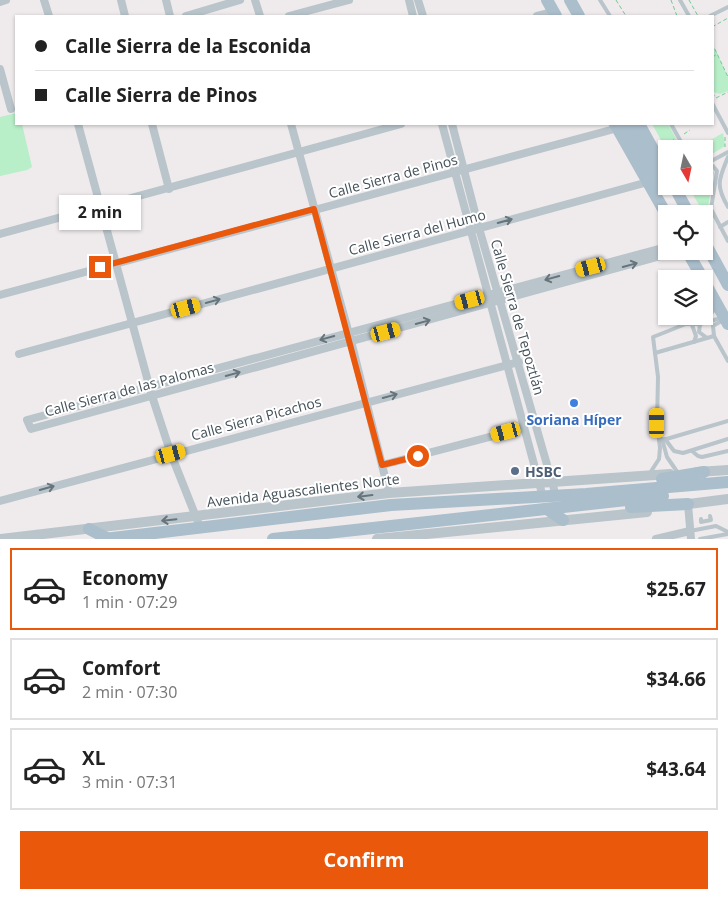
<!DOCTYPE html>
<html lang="en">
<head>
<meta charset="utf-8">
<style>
	body { margin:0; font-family:"Open Sans",sans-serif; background:#f6f6f6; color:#222; height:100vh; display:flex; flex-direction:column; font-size:19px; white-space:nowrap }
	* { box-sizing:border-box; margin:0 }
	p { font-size:16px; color:#767676 }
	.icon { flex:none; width:28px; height:28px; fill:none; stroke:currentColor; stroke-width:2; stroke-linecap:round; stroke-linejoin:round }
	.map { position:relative; height:539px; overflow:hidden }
	.details { display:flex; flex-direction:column; background:#fff; flex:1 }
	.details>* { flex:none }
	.banner { position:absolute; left:15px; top:15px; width:699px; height:110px; border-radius:0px; box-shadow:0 1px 4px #0004; display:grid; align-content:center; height:110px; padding:0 20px; background:#fff }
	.needle { width:32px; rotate:171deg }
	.tools { position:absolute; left:658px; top:140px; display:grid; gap:10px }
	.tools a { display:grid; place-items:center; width:55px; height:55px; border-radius:0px; background:#fff; box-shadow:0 1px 4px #0004; font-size:25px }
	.end { position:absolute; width:22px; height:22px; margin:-11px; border:6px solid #ea580c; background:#fff; box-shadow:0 0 0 2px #fff }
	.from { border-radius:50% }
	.bubble { position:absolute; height:35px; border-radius:0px; background:#fff; box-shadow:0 1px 4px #0004; font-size:16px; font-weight:700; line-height:35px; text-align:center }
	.car { position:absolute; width:15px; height:30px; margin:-15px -8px; border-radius:6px; box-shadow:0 0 4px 1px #0007; background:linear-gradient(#f5c518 24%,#345 0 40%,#f5c518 0 76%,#345 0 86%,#f5c518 0) }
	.banner b { display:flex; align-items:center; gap:18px; height:48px; font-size:19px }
	.banner b+b { border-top:1px solid #e0e0e0 }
	.banner i { width:12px; height:12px; background:#222 }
	ul { padding:9px 0 0; list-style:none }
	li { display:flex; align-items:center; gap:15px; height:82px; margin:0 10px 8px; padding:0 10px; border:2px solid #e0e0e0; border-radius:0px }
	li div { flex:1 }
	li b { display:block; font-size:19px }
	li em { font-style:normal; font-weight:700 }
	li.active { border-color:#ea580c }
	li>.icon { width:45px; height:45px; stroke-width:1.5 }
	.action { display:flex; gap:10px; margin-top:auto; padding:10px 20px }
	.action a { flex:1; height:58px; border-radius:0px; background:#ea580c; color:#fff; font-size:20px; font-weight:700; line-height:58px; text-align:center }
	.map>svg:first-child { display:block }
</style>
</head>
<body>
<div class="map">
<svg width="728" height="539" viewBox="0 0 728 539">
	<rect width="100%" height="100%" fill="#efebec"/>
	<g fill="#b8eec8">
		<polygon points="712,43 728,77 728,91 720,94 713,92"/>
		<polygon points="16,113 16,124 22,124 32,167 27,170 0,176 0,117"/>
		<polygon points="652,124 668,124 682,149 666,149"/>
		<polygon points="723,133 725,146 704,159 704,149 694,149"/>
		<polygon points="710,168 714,172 708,207 712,217 704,222 703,212 688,186 704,186 704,170"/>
	</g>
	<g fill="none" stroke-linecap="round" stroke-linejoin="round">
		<g stroke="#71cb97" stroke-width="1" stroke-dasharray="4 2.5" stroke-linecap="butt">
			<polyline points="616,0 626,16"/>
			<polyline points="671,0 677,16"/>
			<polyline points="689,0 698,16"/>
			<polyline points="712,27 728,18"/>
			<polyline points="712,43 728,77"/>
			<polyline points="712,57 718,54"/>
			<polyline points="712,93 716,98"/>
			<polyline points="716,98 728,92"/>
			<polyline points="684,134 690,130"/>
			<polyline points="725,137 725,147"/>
			<polyline points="662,146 674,139"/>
			<polyline points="705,225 712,221"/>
		</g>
		<g stroke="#b9c5cb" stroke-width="4">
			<polyline points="600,0 610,16"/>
			<polyline points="680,0 689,16"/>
			<polyline points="710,16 728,7"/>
			<polyline points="712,103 728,133"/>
			<polyline points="671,124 685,149"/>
			<path d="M728 157C719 179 715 185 728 207"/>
			<polyline points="707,164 713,166 717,171 711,209 728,241"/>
			<polyline points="704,165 728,152"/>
			<polyline points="720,227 728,222"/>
			<polyline points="687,324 700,324 721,318"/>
			<polyline points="700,324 699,332 707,338"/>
			<polyline points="692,325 696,336 694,342"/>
			<polyline points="714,336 713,326 723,320"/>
			<polyline points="655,353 714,336 728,361"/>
			<polyline points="662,439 667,457 678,473"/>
			<polyline points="665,439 674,451 683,453 728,439"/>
			<polyline points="663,440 728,421"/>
			<polyline points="692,451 698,456 702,457 728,451"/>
			<polyline points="650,473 659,459 660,448 657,423 658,377 653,337 711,314 715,308"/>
			<polyline points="701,519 701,522 711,520 710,516"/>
			<polyline points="690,531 716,526 728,532"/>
			<polyline points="700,539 728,534"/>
		</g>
		<g stroke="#b9c5cb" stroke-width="8">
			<polyline points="44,0 49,16"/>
			<polyline points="121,0 125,16"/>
			<polyline points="166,0 170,16"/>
			<polyline points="255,0 260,16"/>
			<polyline points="409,0 413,16"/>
			<polyline points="418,0 423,16"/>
			<polyline points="0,2 6,0"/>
			<polyline points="186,16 240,0"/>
			<polyline points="289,16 349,0"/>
			<polyline points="537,16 553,12"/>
			<polyline points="0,69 11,109"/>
			<polyline points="78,124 152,396 171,454 200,527"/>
			<polyline points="152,124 169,189"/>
			<polyline points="291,124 351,341 389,493"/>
			<polyline points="442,124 541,490"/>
			<polyline points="452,124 479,228 554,489"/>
			<polyline points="0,234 401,124"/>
			<polyline points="666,247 27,420 31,429 679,251"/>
			<polyline points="0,295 618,128"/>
			<polyline points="19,354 648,182"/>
			<polyline points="382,465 524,428"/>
			<polyline points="0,501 519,362"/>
			<polyline points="688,504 691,539"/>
			<polyline points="656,539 690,531"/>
		</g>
		<g stroke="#b9c5cb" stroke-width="10">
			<polyline points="697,472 728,470"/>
			<polyline points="681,505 728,499"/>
			<polyline points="1,539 389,493 670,474"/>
			<polyline points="377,539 647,512"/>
		</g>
		<g stroke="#abbecb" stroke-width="12">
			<polyline points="547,0 556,16"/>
			<polyline points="570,0 579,16"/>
			<polyline points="615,124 666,214"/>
			<polyline points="626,124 660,182 666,184"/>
			<polyline points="639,124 666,173"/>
			<polyline points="674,186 689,214"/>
			<polyline points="704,241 728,285"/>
			<polyline points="687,251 703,279"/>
			<polyline points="704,281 728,324"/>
			<polyline points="662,479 704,472"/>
			<polyline points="631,507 688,504"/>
			<polyline points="547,509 563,520"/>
			<polyline points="89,529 109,539"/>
			<polyline points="104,539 391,505 586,494 728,482"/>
			<polyline points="273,539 663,496"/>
		</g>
	</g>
	<defs><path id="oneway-shaft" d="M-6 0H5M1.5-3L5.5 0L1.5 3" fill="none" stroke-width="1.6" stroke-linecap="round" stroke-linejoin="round" transform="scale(1.25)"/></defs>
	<g stroke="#67747b">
		<use href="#oneway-shaft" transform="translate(505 221) rotate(-15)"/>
		<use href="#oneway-shaft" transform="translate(630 265) rotate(-15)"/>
		<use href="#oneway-shaft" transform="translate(552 278) rotate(165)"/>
		<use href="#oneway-shaft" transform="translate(213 301) rotate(-15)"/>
		<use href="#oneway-shaft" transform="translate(423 322) rotate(-15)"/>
		<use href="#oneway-shaft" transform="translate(327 338) rotate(165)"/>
		<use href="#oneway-shaft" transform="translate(233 374) rotate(-15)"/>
		<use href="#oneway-shaft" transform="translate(390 396) rotate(-15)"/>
		<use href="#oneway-shaft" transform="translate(47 488) rotate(-16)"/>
		<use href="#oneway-shaft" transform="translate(365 496) rotate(173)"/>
		<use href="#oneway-shaft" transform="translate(169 520) rotate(174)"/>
	</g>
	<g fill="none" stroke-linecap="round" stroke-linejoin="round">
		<polyline stroke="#ea580c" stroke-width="6" points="100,267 314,209 382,465 418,456"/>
	</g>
	<circle fill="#3f7fe0" stroke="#fff" stroke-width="2" cx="574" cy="403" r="5"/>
	<circle fill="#5c6f8a" stroke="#fff" stroke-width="2" cx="515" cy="471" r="5"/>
	<g text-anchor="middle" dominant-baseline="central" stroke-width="4" stroke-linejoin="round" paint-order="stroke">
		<g font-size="14" fill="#445159" stroke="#fff">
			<text transform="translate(393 176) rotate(-15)">Calle Sierra de Pinos</text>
			<text transform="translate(417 232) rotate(-15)">Calle Sierra del Humo</text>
			<text transform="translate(518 317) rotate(74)">Calle Sierra de Tepoztlán</text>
			<text transform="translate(129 389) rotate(-15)">Calle Sierra de las Palomas</text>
			<text transform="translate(256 418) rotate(-15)">Calle Sierra Picachos</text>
			<text transform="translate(303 490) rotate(-7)">Avenida Aguascalientes Norte</text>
		</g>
		<g font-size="14" font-weight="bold" fill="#366cbe" stroke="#fff">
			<text x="574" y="419">Soriana Híper</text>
		</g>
		<g font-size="14" font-weight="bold" fill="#4e5e75" stroke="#fff" text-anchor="start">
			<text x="525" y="471">HSBC</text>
		</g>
	</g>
</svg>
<div class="tools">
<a><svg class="needle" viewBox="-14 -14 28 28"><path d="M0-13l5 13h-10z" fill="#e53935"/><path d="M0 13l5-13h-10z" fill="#767676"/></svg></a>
<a><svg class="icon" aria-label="locate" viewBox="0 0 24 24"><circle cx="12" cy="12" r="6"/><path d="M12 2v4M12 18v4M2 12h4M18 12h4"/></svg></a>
<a><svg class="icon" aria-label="layers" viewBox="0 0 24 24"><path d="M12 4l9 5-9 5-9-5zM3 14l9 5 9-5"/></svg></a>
</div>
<i class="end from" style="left:418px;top:456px"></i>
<i class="end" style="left:100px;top:267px"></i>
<div class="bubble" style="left:59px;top:195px;width:82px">2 min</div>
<i class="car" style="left:591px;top:267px;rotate:255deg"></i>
<i class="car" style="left:470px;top:300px;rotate:255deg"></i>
<i class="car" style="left:186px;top:308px;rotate:75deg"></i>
<i class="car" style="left:386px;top:332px;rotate:75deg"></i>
<i class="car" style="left:657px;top:423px;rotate:0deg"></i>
<i class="car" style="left:506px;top:432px;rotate:255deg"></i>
<i class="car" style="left:171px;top:454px;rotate:75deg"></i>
<div class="banner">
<b><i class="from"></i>Calle Sierra de la Esconida</b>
<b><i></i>Calle Sierra de Pinos</b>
</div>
</div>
<section class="details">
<ul>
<li class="active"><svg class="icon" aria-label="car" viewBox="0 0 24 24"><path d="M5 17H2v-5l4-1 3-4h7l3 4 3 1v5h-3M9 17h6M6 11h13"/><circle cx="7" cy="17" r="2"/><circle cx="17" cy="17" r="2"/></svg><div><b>Economy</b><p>1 min · 07:29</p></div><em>$25.67</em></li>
<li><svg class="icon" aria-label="car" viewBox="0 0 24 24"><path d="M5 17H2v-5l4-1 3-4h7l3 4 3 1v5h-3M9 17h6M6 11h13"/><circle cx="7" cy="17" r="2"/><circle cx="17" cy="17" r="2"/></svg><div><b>Comfort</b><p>2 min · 07:30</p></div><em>$34.66</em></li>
<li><svg class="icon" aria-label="car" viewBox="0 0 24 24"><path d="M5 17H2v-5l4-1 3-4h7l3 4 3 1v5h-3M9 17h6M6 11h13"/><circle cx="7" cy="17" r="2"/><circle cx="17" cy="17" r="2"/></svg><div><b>XL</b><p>3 min · 07:31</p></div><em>$43.64</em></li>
</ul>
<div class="action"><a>Confirm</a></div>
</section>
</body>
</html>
